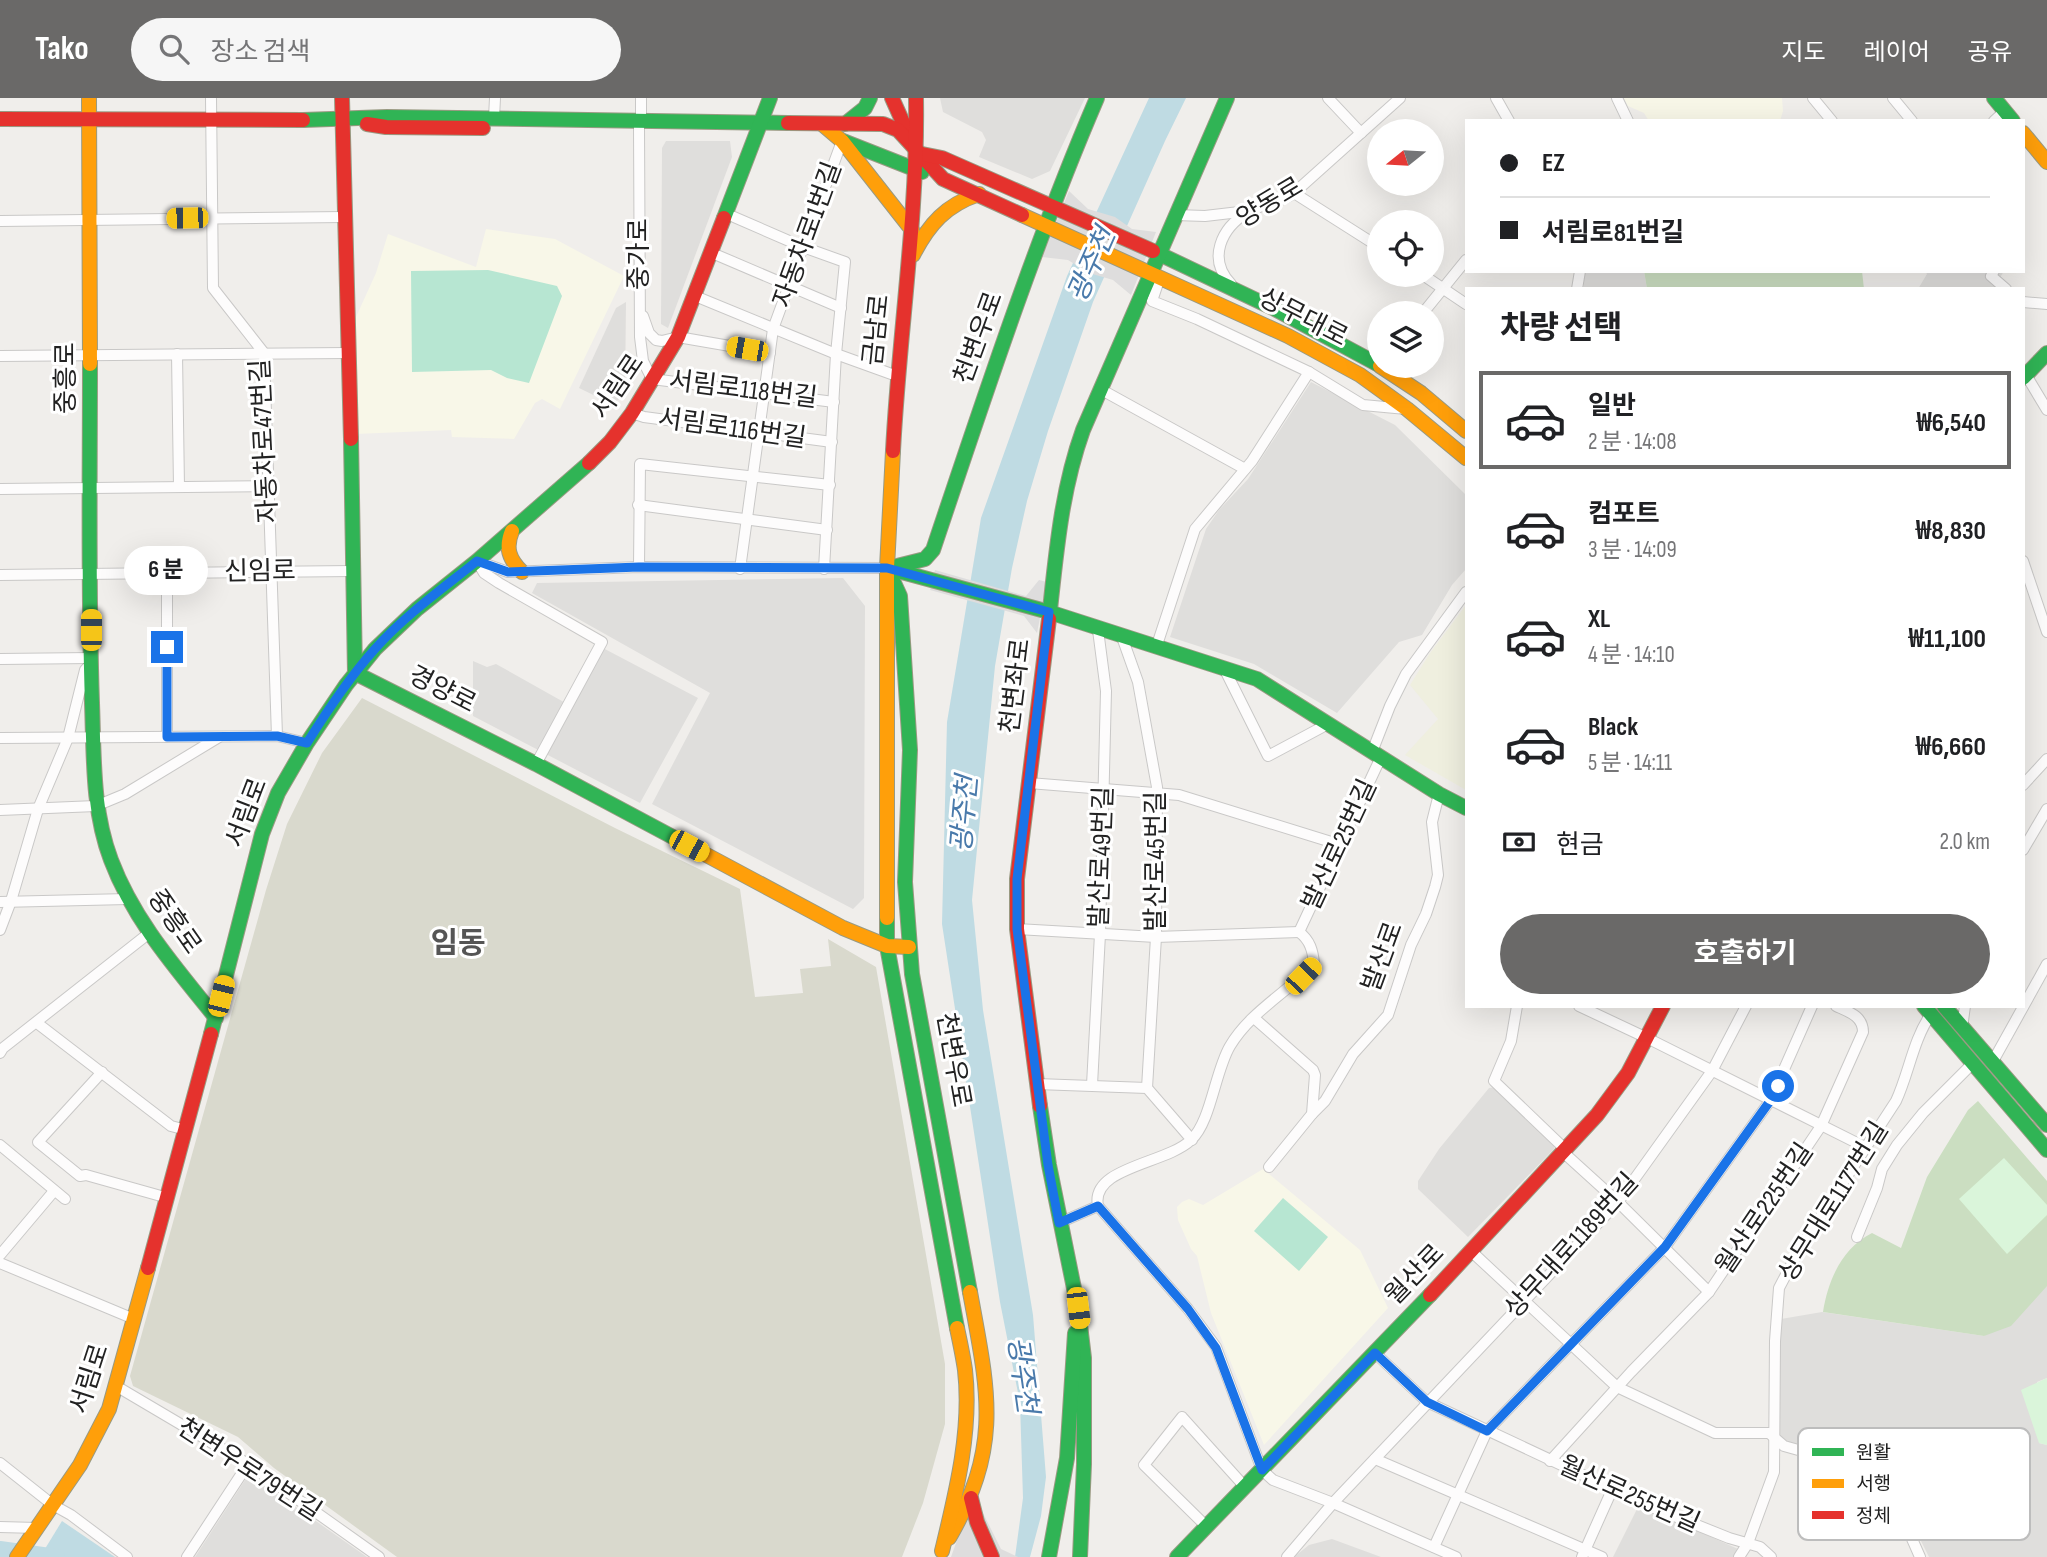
<!DOCTYPE html>
<html lang="ko">
<head>
<meta charset="utf-8">
<style>
	body { margin:0; font-family:"Sofia Sans Condensed","Noto Sans KR",sans-serif; background:#f6f6f6; color:#202124; height:100vh; display:flex; flex-direction:column; font-size:26px; white-space:nowrap }
	* { box-sizing:border-box; margin:0 }
	p { font-size:23px; color:#757577 }
	.icon { flex:none; width:38px; height:38px; fill:none; stroke:currentColor; stroke-width:2; stroke-linecap:round; stroke-linejoin:round }
	.map { position:relative; flex:1; overflow:hidden }
	.panel { position:absolute; left:1465px; top:189px; width:560px; height:721px; display:flex; flex-direction:column; background:#fff; border-radius:0px; box-shadow:0 7px 28px #0002 }
	.panel>* { flex:none }
	.banner { position:absolute; left:1465px; top:21px; width:560px; height:154px; border-radius:0px; box-shadow:0 7px 28px #0002; display:grid; align-content:center; height:154px; padding:0 35px; background:#fff }
	.needle { width:46px; rotate:252deg }
	.fabs { position:absolute; left:1367px; top:21px; display:grid; gap:14px }
	.fabs a { display:grid; place-items:center; width:77px; height:77px; border-radius:50%; background:#fff; box-shadow:0 7px 28px #0002; font-size:35px }
	.end { position:absolute; width:32px; height:32px; margin:-16px; border:9px solid #1a73e8; background:#fff; box-shadow:0 0 0 4px #fff }
	.from { border-radius:50% }
	.bubble { position:absolute; height:49px; border-radius:24px; background:#fff; box-shadow:0 7px 28px #0002; font-size:23px; font-weight:700; line-height:49px; text-align:center }
	.car { position:absolute; width:21px; height:42px; margin:-21px -10px; border-radius:9px; box-shadow:0 0 5px 2px #0007; background:linear-gradient(#f5c518 24%,#345 0 40%,#f5c518 0 76%,#345 0 86%,#f5c518 0) }
	.banner b { display:flex; align-items:center; gap:24px; height:66px; font-size:26px }
	.banner b+b { border-top:2px solid #e0e0e0 }
	.banner i { width:18px; height:18px; background:#202124 }
	ul { padding:0; list-style:none }
	li { display:flex; align-items:center; gap:21px; height:98px; margin:0 14px 10px; padding:0 21px; border:4px solid transparent; border-radius:0px }
	li div { flex:1 }
	li b { display:block; font-size:26px }
	li em { font-style:normal; font-weight:700 }
	li.active { border-color:#6a6968 }
	li>.icon { width:63px; height:63px; stroke-width:1.5 }
	h2 { padding:0 35px; font-size:32px; line-height:84px }
	.pay { display:flex; align-items:center; gap:18px; height:77px; padding:0 35px; font-size:26px }
	.pay p { margin-inline-start:auto }
	.action { display:flex; gap:14px; margin-top:auto; padding:14px 35px }
	.action a { flex:1; height:80px; border-radius:42px; background:#6a6968; color:#fff; font-size:28px; font-weight:700; line-height:80px; text-align:center }
	header { display:flex; align-items:center; gap:42px; box-sizing:border-box; height:98px; padding:0 35px; background:#6a6968; color:#fff }
	header strong { font-size:33px }
	nav { display:flex; gap:38px; margin-inline-start:auto; font-size:24px }
	.search { width:490px; height:63px; background:#f6f6f6; display:flex; align-items:center; gap:18px; box-sizing:border-box; padding:0 24px; border-radius:38px; color:#757577; font-size:26px }
	.map>svg:first-child { display:block }
</style>
</head>
<body>
<header>
<strong>Tako</strong>
<div class="search"><svg class="icon" aria-label="search" viewBox="0 0 24 24"><circle cx="10" cy="10" r="6"/><path d="M15 15l6 6"/></svg>장소 검색</div>
<nav><a>지도</a><a>레이어</a><a>공유</a></nav>
</header>
<div class="map">
<svg width="2047" height="1459" viewBox="0 0 2047 1459">
	<rect width="100%" height="100%" fill="#f0eeeb"/>
	<g fill="#dfdedc">
		<polygon points="940,0 1085,0 1050,73 1032,81 979,59 986,42 982,34 943,14"/>
		<polygon points="666,43 730,43 732,59 668,230 661,226 662,50"/>
		<polygon points="1584,173 1644,173 1647,191 1584,191"/>
		<polygon points="1925,173 2004,173 1993,191 1918,191 1927,176"/>
		<polygon points="626,204 625,297 612,306 579,290 616,210"/>
		<polygon points="1311,284 1395,327 1466,397 1466,471 1452,487 1422,537 1399,544 1337,615 1254,566 1170,539 1206,431 1219,412 1248,381"/>
		<polygon points="843,480 865,508 864,800 853,811 652,706 710,595 532,495 537,485"/>
		<polygon points="601,549 698,600 640,705 473,618 473,563 487,569 496,566 569,607"/>
		<polygon points="1497,989 1555,1047 1554,1051 1468,1139 1418,1091 1418,1083 1439,1051 1489,990"/>
		<polygon points="2047,1182 2047,1280 2037,1284 2039,1345 2047,1347 2047,1459 1929,1459 1894,1389 1884,1376 1781,1342 1778,1321 1781,1221 1822,1214 1984,1238"/>
		<polygon points="249,1376 367,1459 195,1459"/>
		<polygon points="1639,1407 1738,1451 1733,1459 1613,1459"/>
		<polygon points="1332,1441 1381,1459 1294,1459 1309,1447"/>
	</g>
	<g fill="#f8f7e8">
		<polygon points="1624,0 1782,0 1783,13 1780,23 1649,23 1644,15 1628,8"/>
		<polygon points="486,131 555,141 624,178 560,311 542,301 535,305 514,341 452,339 451,332 355,336 351,230 376,175 388,136 476,169"/>
		<polygon points="1263,1071 1360,1152 1388,1210 1264,1347 1211,1215 1197,1158 1191,1151 1178,1122 1177,1109 1182,1104 1189,1101 1203,1107"/>
	</g>
	<polygon fill="#d9d9cd" points="362,600 615,730 740,791 755,899 803,895 800,871 831,868 828,841 876,869 945,1266 945,1326 923,1405 902,1459 397,1459 274,1370 238,1339 133,1288 130,1278 266,792 287,726 322,655"/>
	<polygon fill="#efefdf" points="1466,507 1466,692 1405,657 1438,621 1410,587 1430,555"/>
	<g fill="#cbdec1">
		<polygon points="1644,173 1862,173 1864,191 1647,191"/>
		<path d="M1978 1003 2047 1083V1188L2011 1228 1984 1238 1823 1214C1828 1182 1842 1150 1872 1135L1901 1150 1927 1079 1968 1012Z"/>
	</g>
	<g fill="#daf5da">
		<polygon points="2004,1060 2047,1107 2047,1117 2007,1156 1959,1101"/>
		<polygon points="2047,1280 2047,1347 2039,1345 2021,1292"/>
	</g>
	<g fill="#b7e6d2">
		<polygon points="488,172 557,188 562,198 529,285 507,280 491,272 412,274 411,173"/>
		<polygon points="1283,1100 1328,1139 1299,1173 1254,1133"/>
	</g>
	<g fill="#bfdbe3">
		<polygon points="1149,0 1186,0 1165,43 1093,204 1048,333 1027,403 1012,470 995,568 972,802 983,912 1033,1217 1046,1379 1041,1418 1030,1459 1015,1459 1023,1400 1020,1305 1000,1204 942,826 947,624 981,420 1067,178"/>
		<polygon points="62,1423 115,1459 40,1459"/>
	</g>
	<g fill="#dedddd">
		<polygon points="1069,93 1088,111 1115,119 1132,131 1156,134 1131,197 1113,182 1089,175 1068,162 1042,159"/>
		<polygon points="935,472 1026,498 1039,482 1047,484 1037,535 1024,518 930,492"/>
		<polygon points="970,1406 981,1411 1001,1451 1018,1459 951,1459"/>
	</g>
	<g fill="none" stroke-linecap="round" stroke-linejoin="round">
		<polyline stroke="#bfdbe3" stroke-width="16" points="0,1451 57,1459"/>
		<defs>
			<g id="street">
				<polyline points="211,0 213,190 264,255 277,638"/>
				<polyline points="641,0 641,21"/>
				<polyline points="1328,0 1361,35"/>
				<polyline points="1496,0 1509,23"/>
				<polyline points="1617,0 1628,23"/>
				<polyline points="1813,0 1832,23"/>
				<polyline points="1893,0 1912,23"/>
				<polyline points="494,20 495,0"/>
				<polyline points="1994,23 2005,13"/>
				<polyline points="639,29 640,239 643,263 652,281 834,304"/>
				<polyline points="1294,95 1379,149"/>
				<polyline points="727,116 803,149 845,164 836,256 824,471"/>
				<polyline points="1175,117 1205,118 1248,113"/>
				<polyline points="0,123 344,119"/>
				<polyline points="712,155 841,210"/>
				<polyline points="1994,173 1991,178 2006,191"/>
				<polyline points="1423,177 1466,206"/>
				<polyline points="1160,179 1152,203 1197,221 1309,274 1363,307 1406,311"/>
				<path d="M1231 186C1207 161 1221 130 1248 114 1262 106 1280 105 1294 95L1400 0"/>
				<polyline points="1577,191 1580,173"/>
				<polyline points="695,198 836,256 897,278"/>
				<polyline points="2023,204 2047,206"/>
				<polyline points="1423,215 1466,162"/>
				<polyline points="643,218 649,235 656,242 662,243 678,239 770,255"/>
				<polyline points="177,256 179,389"/>
				<polyline points="0,258 348,255"/>
				<polyline points="2026,277 2047,312"/>
				<polyline points="1100,291 1245,371"/>
				<polyline points="632,315 644,319 832,344"/>
				<polyline points="0,391 269,388"/>
				<polyline points="638,407 827,432"/>
				<polyline points="477,463 508,474 639,469 887,470"/>
				<polyline points="477,463 484,475 499,485 602,544 536,666"/>
				<polyline points="2023,463 2047,534"/>
				<polyline points="639,469 640,366 830,387"/>
				<polyline points="740,471 773,231 842,43"/>
				<polyline points="0,477 353,473"/>
				<polyline points="1122,539 1138,584 1157,689 1156,839 1147,990"/>
				<polyline points="1156,550 1195,431 1252,363 1309,274"/>
				<polyline points="0,561 91,560"/>
				<polyline points="1224,570 1268,658 1328,626"/>
				<polyline points="167,639 167,475"/>
				<polyline points="0,640 277,638 307,645"/>
				<polyline points="1372,654 1390,608 1406,576 1466,494"/>
				<polyline points="1029,685 1179,697 1341,747"/>
				<polyline points="2023,687 2047,661"/>
				<polyline points="0,712 96,708 125,696 219,639"/>
				<polyline points="2023,752 2047,711"/>
				<polyline points="0,804 128,801"/>
				<polyline points="1017,831 1156,839 1299,834"/>
				<polyline points="0,832 11,803 38,711 68,640 85,572 91,565"/>
				<polyline points="1299,834 1381,659"/>
				<polyline points="1517,908 1511,943 1494,983 1566,1052"/>
				<polyline points="1579,908 1647,940 1867,1050"/>
				<polyline points="1254,920 1313,972 1315,977 1312,1016 1269,1069"/>
				<polyline points="37,925 171,1028 186,1032"/>
				<polyline points="1962,930 1965,908"/>
				<polyline points="0,955 3,950 148,836"/>
				<polyline points="1992,965 2047,866"/>
				<polyline points="102,974 38,1044 80,1078 86,1077 168,1100"/>
				<polyline points="1037,986 1147,990 1192,1042"/>
				<polyline points="1092,987 1100,836 1106,593 1098,532"/>
				<polyline points="1312,1016 1325,1003 1353,956 1388,917 1411,847 1426,816 1435,789 1438,777 1432,724 1439,696"/>
				<polyline points="0,1047 65,1101"/>
				<polyline points="1564,1055 1618,1104 1709,1194"/>
				<polyline points="1098,1108 1188,1211 1216,1249 1262,1372 1273,1382 1333,1405 1456,1459"/>
				<path d="M1059 1125 1098 1108C1090 1069 1166 1066 1191 1042 1211 1024 1215 973 1230 948 1250 914 1288 894 1314 866 1313 853 1310 842 1299 834"/>
				<polyline points="1857,1139 1877,1090 1882,1071 1897,1047 1923,1015 1972,966"/>
				<polyline points="1472,1154 1617,1289 1715,1335 1769,1335 1784,1348 1834,1362 1878,1380 1886,1388 1898,1409 1920,1459"/>
				<polyline points="0,1157 54,1093"/>
				<polyline points="0,1165 134,1221"/>
				<polyline points="1375,1255 1427,1304 1647,1407 1729,1440 1760,1449 1771,1459"/>
				<polyline points="116,1288 248,1366 379,1459"/>
				<polyline points="1375,1361 1602,1459"/>
				<path d="M1550 1363 1631 1274 1709 1194 1821 1028 1863 934C1863 918 1849 914 1836 908"/>
				<polyline points="0,1365 53,1407 71,1417 127,1459"/>
				<polyline points="0,1429 37,1430"/>
				<polyline points="1207,1429 1144,1367 1182,1319 1245,1389"/>
				<polyline points="1434,1449 1487,1333 1665,1149 1770,1003 1812,908"/>
				<polyline points="187,1459 248,1366"/>
				<polyline points="1287,1459 1333,1405 1618,1104 1712,973 1746,908"/>
				<polyline points="1582,1459 1612,1392"/>
				<path d="M1739 1459 1748 1445 1774 1374 1775 1243 1779 1190 1799 1152 1896 1003C1909 975 1913 942 1931 916"/>
			</g>
			<g id="fast">
				<polyline points="1994,0 2013,23"/>
				<polyline points="303,22 387,19 788,25"/>
				<polyline points="845,26 865,10 870,0"/>
				<polyline points="843,43 922,74"/>
				<polyline points="724,120 770,0"/>
				<polyline points="1153,153 1273,210 1379,267"/>
				<path d="M90 266C90 379 88 492 92 605 94 658 92 712 111 762 134 823 176 870 216 920"/>
				<polyline points="2023,280 2047,255"/>
				<polyline points="351,341 355,575 536,666 699,753"/>
				<polyline points="887,470 1049,514 1257,581 1439,696 1466,710"/>
				<path d="M889 470 925 461 933 452C984 300 1034 147 1097 0"/>
				<polyline points="889,474 900,498 910,652 905,784 912,876 970,1194"/>
				<path d="M1049 521C1056 457 1061 393 1083 332L1227 0"/>
				<polyline points="887,820 887,848 957,1230"/>
				<polyline points="1924,908 2047,1052"/>
				<polyline points="1944,908 2047,1027"/>
				<polyline points="211,936 262,736 278,695 307,645 346,587 375,551 417,511 477,463 589,365"/>
				<polyline points="1040,1008 1049,1067 1078,1210 1084,1260 1084,1366 1080,1459"/>
				<polyline points="1049,1459 1067,1360 1075,1235"/>
				<polyline points="1177,1459 1430,1197"/>
			</g>
			<g id="slow">
				<polyline points="89,0 90,266"/>
				<polyline points="822,26 842,43 912,132"/>
				<polyline points="2023,35 2047,64"/>
				<polyline points="1022,117 1288,238 1360,277 1407,311 1466,360"/>
				<path d="M913 157C929 126 946 107 979 96"/>
				<polyline points="1380,268 1421,295 1466,333"/>
				<path d="M512 433C505 450 509 461 522 474"/>
				<polyline points="699,753 843,830 887,848 909,849"/>
				<polyline points="887,820 887,470 893,353"/>
				<path d="M949 1440C1003 1347 988 1293 970 1194"/>
				<path d="M942 1453C956 1395 972 1332 965 1272 963 1258 960 1244 957 1230"/>
				<polyline points="17,1459 80,1367 109,1311 148,1170"/>
			</g>
			<g id="jam">
				<polyline points="342,0 351,341"/>
				<polyline points="892,0 909,38"/>
				<polyline points="0,21 303,22"/>
				<polyline points="788,25 883,26 898,32 943,81 1022,117"/>
				<polyline points="367,26 386,29 483,30"/>
				<polyline points="917,55 942,60 1153,153"/>
				<path d="M893 353C899 235 918 118 916 0"/>
				<polyline points="589,365 610,344 632,315 678,239 724,120"/>
				<polyline points="1040,1008 1017,831 1017,781 1049,521"/>
				<polyline points="148,1170 211,936"/>
				<polyline points="1430,1197 1597,1017 1628,975 1663,908"/>
				<polyline points="971,1400 977,1424 992,1459"/>
			</g>
		</defs>
		<use href="#street" stroke="#c9c8c7" stroke-width="12"/>
		<use href="#fast" stroke="#999a82" stroke-width="16"/>
		<use href="#slow" stroke="#999a82" stroke-width="16"/>
		<use href="#jam" stroke="#999a82" stroke-width="16"/>
		<use href="#street" stroke="#fdfcfc" stroke-width="10"/>
		<use href="#fast" stroke="#30b455" stroke-width="14"/>
		<use href="#slow" stroke="#ff9f0a" stroke-width="14"/>
		<use href="#jam" stroke="#e5322d" stroke-width="14"/>
	</g>
	<g fill="none" stroke-linecap="round" stroke-linejoin="round">
		<path stroke="#1a73e8" stroke-width="9" d="M167 549V639L277 638 307 645C327 613 349 580 374 552 404 518 442 491 477 463L508 474 639 469 887 470 1049 514 1017 781V831L1048 1067 1059 1125 1098 1108 1188 1211 1216 1250 1262 1372 1375 1255 1427 1304 1487 1333 1665 1149 1770 1003 1778 988"/>
	</g>
	<g text-anchor="middle" dominant-baseline="central" stroke-width="6" stroke-linejoin="round" paint-order="stroke">
		<g font-size="26" fill="#222" stroke="#fff">
			<text transform="translate(1270 105) rotate(-31)">양동로</text>
			<text transform="translate(808 137) rotate(-70)">자동차로1번길</text>
			<text transform="translate(639 156) rotate(-90)">중가로</text>
			<text transform="translate(1303 220) rotate(27)">상무대로</text>
			<text transform="translate(877 232) rotate(-84)">금남로</text>
			<text transform="translate(979 240) rotate(-70)">천변우로</text>
			<text transform="translate(66 280) rotate(-90)">중흥로</text>
			<text transform="translate(618 289) rotate(-56)">서림로</text>
			<text transform="translate(743 292) rotate(7)">서림로118번길</text>
			<text transform="translate(732 331) rotate(8)">서림로116번길</text>
			<text transform="translate(265 343) rotate(-93)">자동차로47번길</text>
			<text transform="translate(260 474) rotate(-1)">신임로</text>
			<text transform="translate(1016 588) rotate(-83)">천변좌로</text>
			<text transform="translate(442 592) rotate(27)">경양로</text>
			<text transform="translate(247 715) rotate(-69)">서림로</text>
			<text transform="translate(1340 747) rotate(-65)">발산로25번길</text>
			<text transform="translate(1102 759) rotate(-88)">발산로49번길</text>
			<text transform="translate(1156 763) rotate(-90)">발산로45번길</text>
			<text transform="translate(174 824) rotate(55)">중흥로</text>
			<text transform="translate(1383 859) rotate(-70)">발산로</text>
			<text transform="translate(953 962) rotate(80)">천변우로</text>
			<text transform="translate(1834 1104) rotate(-58)">상무대로1177번길</text>
			<text transform="translate(1765 1111) rotate(-56)">월산로225번길</text>
			<text transform="translate(1572 1148) rotate(-48)">상무대로1189번길</text>
			<text transform="translate(1415 1177) rotate(-46)">월산로</text>
			<text transform="translate(90 1281) rotate(-72)">서림로</text>
			<text transform="translate(249 1372) rotate(33)">천변우로79번길</text>
			<text transform="translate(1629 1397) rotate(24)">월산로255번길</text>
		</g>
		<g font-size="28" font-style="italic" fill="#4a7aab" stroke="#fff">
			<text transform="translate(1092 167) rotate(-66)">광주천</text>
			<text transform="translate(965 716) rotate(-85)">광주천</text>
			<text transform="translate(1022 1277) rotate(82)">광주천</text>
		</g>
		<g font-size="30" font-weight="bold" fill="#555" stroke="#fff">
			<text x="458" y="846">임동</text>
		</g>
	</g>
	<rect x="1798" y="1330" width="232" height="112" rx="10" fill="#fff" stroke="#bdbdbd" stroke-width="2"/>
	<rect x="1812" y="1350" width="32" height="8" fill="#30b455"/>
	<rect x="1812" y="1381" width="32" height="9" fill="#ff9f0a"/>
	<rect x="1812" y="1413" width="32" height="8" fill="#e5322d"/>
	<g font-size="19" fill="#222">
		<text x="1856" y="1361">원활</text>
		<text x="1856" y="1392">서행</text>
		<text x="1856" y="1424">정체</text>
	</g>
</svg>
<div class="fabs">
<a><svg class="needle" viewBox="-14 -14 28 28"><path d="M0-13l5 13h-10z" fill="#e53935"/><path d="M0 13l5-13h-10z" fill="#757577"/></svg></a>
<a><svg class="icon" aria-label="locate" viewBox="0 0 24 24"><circle cx="12" cy="12" r="6"/><path d="M12 2v4M12 18v4M2 12h4M18 12h4"/></svg></a>
<a><svg class="icon" aria-label="layers" viewBox="0 0 24 24"><path d="M12 4l9 5-9 5-9-5zM3 14l9 5 9-5"/></svg></a>
</div>
<i class="end from" style="left:1778px;top:988px"></i>
<i class="end" style="left:167px;top:549px"></i>
<div class="bubble" style="left:124px;top:448px;width:84px">6 분</div>
<i class="car" style="left:187px;top:120px;rotate:269deg"></i>
<i class="car" style="left:747px;top:251px;rotate:280deg"></i>
<i class="car" style="left:91px;top:532px;rotate:0deg"></i>
<i class="car" style="left:689px;top:748px;rotate:118deg"></i>
<i class="car" style="left:1303px;top:878px;rotate:44deg"></i>
<i class="car" style="left:221px;top:898px;rotate:14deg"></i>
<i class="car" style="left:1078px;top:1210px;rotate:173deg"></i>
<div class="banner">
<b><i class="from"></i>EZ</b>
<b><i></i>서림로81번길</b>
</div>
<section class="panel">
<h2>차량 선택</h2>
<ul>
<li class="active"><svg class="icon" aria-label="car" viewBox="0 0 24 24"><path d="M5 17H2v-5l4-1 3-4h7l3 4 3 1v5h-3M9 17h6M6 11h13"/><circle cx="7" cy="17" r="2"/><circle cx="17" cy="17" r="2"/></svg><div><b>일반</b><p>2 분 · 14:08</p></div><em>₩6,540</em></li>
<li><svg class="icon" aria-label="car" viewBox="0 0 24 24"><path d="M5 17H2v-5l4-1 3-4h7l3 4 3 1v5h-3M9 17h6M6 11h13"/><circle cx="7" cy="17" r="2"/><circle cx="17" cy="17" r="2"/></svg><div><b>컴포트</b><p>3 분 · 14:09</p></div><em>₩8,830</em></li>
<li><svg class="icon" aria-label="car" viewBox="0 0 24 24"><path d="M5 17H2v-5l4-1 3-4h7l3 4 3 1v5h-3M9 17h6M6 11h13"/><circle cx="7" cy="17" r="2"/><circle cx="17" cy="17" r="2"/></svg><div><b>XL</b><p>4 분 · 14:10</p></div><em>₩11,100</em></li>
<li><svg class="icon" aria-label="car" viewBox="0 0 24 24"><path d="M5 17H2v-5l4-1 3-4h7l3 4 3 1v5h-3M9 17h6M6 11h13"/><circle cx="7" cy="17" r="2"/><circle cx="17" cy="17" r="2"/></svg><div><b>Black</b><p>5 분 · 14:11</p></div><em>₩6,660</em></li>
</ul>
<div class="pay"><svg class="icon" aria-label="cash" viewBox="0 0 24 24"><path d="M3 7h18v10H3z"/><circle cx="12" cy="12" r="2"/></svg>현금<p>2.0 km</p></div>
<div class="action"><a>호출하기</a></div>
</section>
</div>
</body>
</html>
